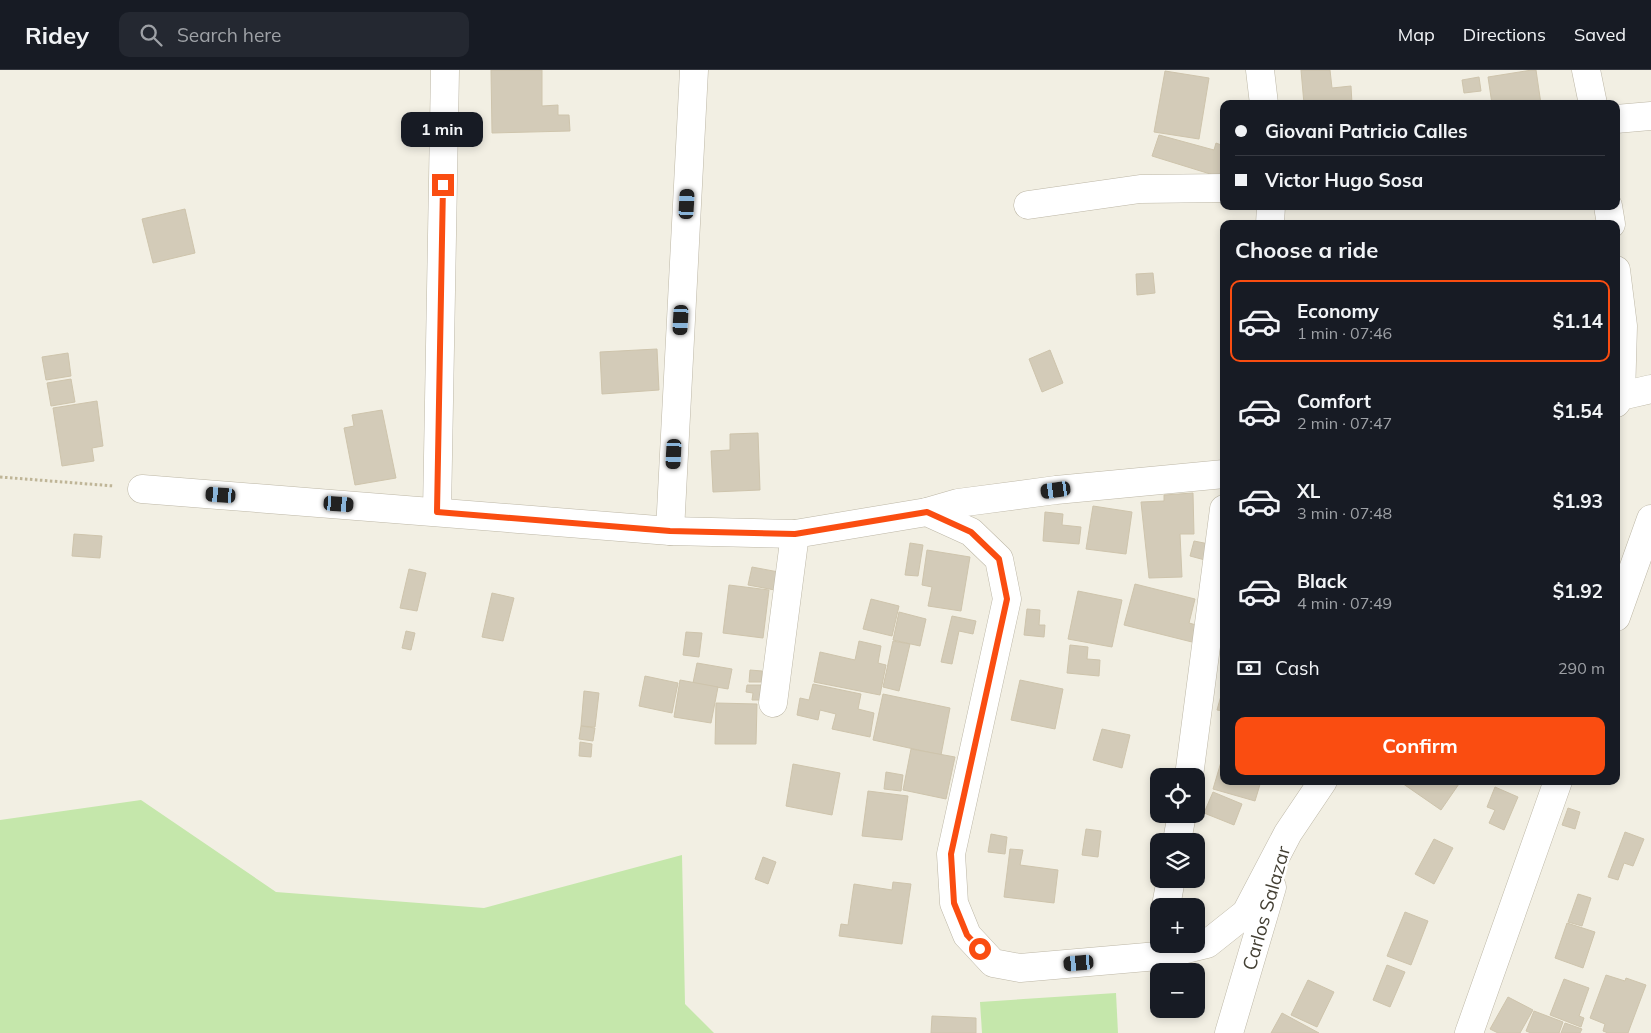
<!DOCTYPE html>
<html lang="en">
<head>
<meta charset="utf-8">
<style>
	body { margin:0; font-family:Mulish,sans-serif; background:#242831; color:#f1f3f6; height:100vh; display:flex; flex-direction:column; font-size:19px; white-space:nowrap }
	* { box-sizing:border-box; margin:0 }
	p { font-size:16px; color:#9ea1a6 }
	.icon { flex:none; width:28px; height:28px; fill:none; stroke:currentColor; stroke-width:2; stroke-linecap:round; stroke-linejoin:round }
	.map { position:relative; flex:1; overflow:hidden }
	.side { position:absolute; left:1220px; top:150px; width:400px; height:565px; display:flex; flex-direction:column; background:#171b24; border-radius:10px; box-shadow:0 2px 8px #0003 }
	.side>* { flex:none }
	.hud { position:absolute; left:1220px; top:30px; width:400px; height:110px; border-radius:10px; box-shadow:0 2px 8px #0003; display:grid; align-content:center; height:110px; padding:0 15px; background:#171b24 }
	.fabs { position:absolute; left:1150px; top:698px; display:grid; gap:10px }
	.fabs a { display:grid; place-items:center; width:55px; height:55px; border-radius:10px; background:#171b24; box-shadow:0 2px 8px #0003; font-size:25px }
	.end { position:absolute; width:22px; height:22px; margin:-11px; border:6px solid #fa4d11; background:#fff; box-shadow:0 0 0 2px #fff }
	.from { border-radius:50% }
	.bubble { position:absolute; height:35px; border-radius:10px; background:#171b24; box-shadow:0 2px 8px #0003; font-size:16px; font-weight:700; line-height:35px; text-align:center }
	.car { position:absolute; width:15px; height:30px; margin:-15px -8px; border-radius:6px; box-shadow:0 0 4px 1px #0007; background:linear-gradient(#222 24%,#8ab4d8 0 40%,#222 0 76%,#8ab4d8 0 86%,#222 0) }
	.hud b { display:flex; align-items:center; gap:18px; height:48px; font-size:19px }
	.hud b+b { border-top:1px solid #363941 }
	.hud i { width:12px; height:12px; background:#f1f3f6 }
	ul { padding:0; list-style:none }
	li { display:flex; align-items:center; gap:15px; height:82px; margin:0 10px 8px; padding:0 5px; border:2px solid transparent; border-radius:10px }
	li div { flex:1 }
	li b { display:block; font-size:19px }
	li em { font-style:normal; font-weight:700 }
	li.active { border-color:#fa4d11 }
	li>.icon { width:45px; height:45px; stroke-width:1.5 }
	h2 { padding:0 15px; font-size:22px; line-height:60px }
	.pay { display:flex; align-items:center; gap:12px; height:55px; padding:0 15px; font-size:19px }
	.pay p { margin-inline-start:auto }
	.action { display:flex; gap:10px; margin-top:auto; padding:10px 15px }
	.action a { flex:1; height:58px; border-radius:10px; background:#fa4d11; color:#fff; font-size:20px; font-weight:700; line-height:58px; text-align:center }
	header { display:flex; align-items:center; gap:30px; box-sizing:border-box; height:70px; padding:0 25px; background:#171b24; border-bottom:1px solid #363941 }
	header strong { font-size:24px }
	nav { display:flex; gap:28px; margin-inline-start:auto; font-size:18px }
	.search { width:350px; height:45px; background:#242831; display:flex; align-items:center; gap:12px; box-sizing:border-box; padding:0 18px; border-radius:10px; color:#9ea1a6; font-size:19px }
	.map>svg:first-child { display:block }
</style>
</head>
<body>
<header>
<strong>Ridey</strong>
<div class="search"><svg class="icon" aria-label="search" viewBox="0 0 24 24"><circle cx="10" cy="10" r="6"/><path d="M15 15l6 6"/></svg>Search here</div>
<nav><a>Map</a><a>Directions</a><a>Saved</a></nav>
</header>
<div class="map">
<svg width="1651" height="963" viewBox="0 0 1651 963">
	<rect width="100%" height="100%" fill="#f2efe3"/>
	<g fill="#c5e7ab">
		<polygon points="141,730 276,822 484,838 682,785 685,934 714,963 0,963 0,750"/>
		<polygon points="1116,923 1118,963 982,963 980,932"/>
	</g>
	<g fill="#d3cbb8" stroke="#cec4ac">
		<polygon points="491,0 542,0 542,36 558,35 558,45 569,45 570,61 492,63"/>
		<polygon points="1301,0 1330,0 1332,18 1351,16 1352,34 1304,34"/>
		<polygon points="1532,0 1536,0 1541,34 1492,34 1488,7"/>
		<polygon points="1165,1 1209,8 1199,69 1154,62"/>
		<polygon points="1479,7 1481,21 1464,23 1462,10"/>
		<polygon points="1159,65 1214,80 1216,73 1224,76 1224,95 1220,107 1152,86"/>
		<polygon points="185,139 195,183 153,193 142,149"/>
		<polygon points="1153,203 1155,223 1137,225 1136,204"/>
		<polygon points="657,279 659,320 602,324 600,282"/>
		<polygon points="1050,280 1063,313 1042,322 1029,289"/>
		<polygon points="68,283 71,306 46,310 42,287"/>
		<polygon points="71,309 75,332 51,336 47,313"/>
		<polygon points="97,331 103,376 92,378 94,391 62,396 53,338"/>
		<polygon points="382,340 396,408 355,415 344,358 354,356 352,345"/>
		<polygon points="758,363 760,420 713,422 711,381 730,380 730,364"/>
		<polygon points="1193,423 1194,464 1180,464 1182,507 1149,508 1141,432 1164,431 1164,425"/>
		<polygon points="1093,436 1132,442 1126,484 1086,479"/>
		<polygon points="1045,442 1063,444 1062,455 1081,457 1079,474 1043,471"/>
		<polygon points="74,464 102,466 100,488 72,486"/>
		<polygon points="1194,471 1209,474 1205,490 1190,486"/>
		<polygon points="910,473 923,475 918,506 905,505"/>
		<polygon points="927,480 970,487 961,541 928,536 932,517 922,515"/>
		<polygon points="752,497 784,503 780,521 748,515"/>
		<polygon points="409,499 426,503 417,541 400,538"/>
		<polygon points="1135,514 1195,529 1189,553 1200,556 1196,573 1124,555"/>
		<polygon points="729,515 769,520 763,568 723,563"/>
		<polygon points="1078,521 1122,530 1112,577 1068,569"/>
		<polygon points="492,523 514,528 503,571 482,567"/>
		<polygon points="871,529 899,536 892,566 863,559"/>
		<polygon points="1027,539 1040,540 1039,555 1045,555 1044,567 1024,565"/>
		<polygon points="899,542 926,549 920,576 893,570"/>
		<polygon points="952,546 976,551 973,564 959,561 952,594 941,592"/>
		<polygon points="406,561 415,563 411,580 402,578"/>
		<polygon points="686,562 702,563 699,587 683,585"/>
		<polygon points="859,571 881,576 878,593 886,595 880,625 814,612 820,582 855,590"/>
		<polygon points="893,571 910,574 899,621 883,617"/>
		<polygon points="1070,575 1088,577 1087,589 1100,590 1099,606 1067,603"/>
		<polygon points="697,593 732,599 728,619 693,613"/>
		<polygon points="750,600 762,601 762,612 749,612"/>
		<polygon points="645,606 678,613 672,643 639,636"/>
		<polygon points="680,610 718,617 711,653 674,647"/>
		<polygon points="1020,610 1063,619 1055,659 1011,650"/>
		<polygon points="813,614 861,624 858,639 874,643 870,667 832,659 836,644 820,640 818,650 797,645 800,628 809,630"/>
		<polygon points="747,615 768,615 768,630 752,630 753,623 746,622"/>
		<polygon points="1224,615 1224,641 1217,640"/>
		<polygon points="584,621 599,623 595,657 581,656"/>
		<polygon points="883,624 950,638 941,685 873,670"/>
		<polygon points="716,633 757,634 756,674 715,674"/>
		<polygon points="581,656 595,658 593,671 579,669"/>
		<polygon points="1102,659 1130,665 1122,698 1093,690"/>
		<polygon points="580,672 592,674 591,687 579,686"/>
		<polygon points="911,679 955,687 946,729 903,720"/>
		<polygon points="1224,682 1224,711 1261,711 1255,731 1213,719"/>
		<polygon points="793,694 840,703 832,745 786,736"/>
		<polygon points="886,702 903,705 901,721 884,719"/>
		<polygon points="1399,711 1461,711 1441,740"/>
		<polygon points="1495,717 1518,727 1504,760 1489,753 1495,740 1487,737"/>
		<polygon points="868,721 908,726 902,770 862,766"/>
		<polygon points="1213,722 1242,734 1234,755 1204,743"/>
		<polygon points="1568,738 1580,742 1575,759 1562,755"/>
		<polygon points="1086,759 1101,761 1098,787 1082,785"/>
		<polygon points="1625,762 1644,769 1633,796 1624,793 1618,810 1608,807"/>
		<polygon points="991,764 1007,767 1005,784 988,782"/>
		<polygon points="1434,769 1453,778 1434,814 1415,804"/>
		<polygon points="1010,779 1023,780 1020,795 1058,800 1054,833 1004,827"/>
		<polygon points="763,787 776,792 768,814 755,809"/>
		<polygon points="893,812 911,814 902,874 839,866 841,854 848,855 854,814 892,820"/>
		<polygon points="1578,824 1591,828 1582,856 1568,852"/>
		<polygon points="1405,842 1428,851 1411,895 1387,886"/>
		<polygon points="1567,853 1595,862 1583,898 1555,888"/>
		<polygon points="1387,895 1405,902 1390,937 1373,930"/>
		<polygon points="1606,905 1625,911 1626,908 1646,915 1628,963 1608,963 1603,961 1605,954 1590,948"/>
		<polygon points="1564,909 1589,918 1579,946 1584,948 1581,957 1550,945"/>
		<polygon points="1308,910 1334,922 1317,957 1291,945"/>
		<polygon points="1508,927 1533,940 1520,963 1498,963 1490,959"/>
		<polygon points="1534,941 1563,952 1559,963 1531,963 1526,961"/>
		<polygon points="1282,943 1319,963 1271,963"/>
		<polygon points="932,946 976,948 976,963 931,963"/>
		<polygon points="1565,953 1582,959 1580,963 1561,963"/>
	</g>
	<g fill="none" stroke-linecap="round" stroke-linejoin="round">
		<defs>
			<g id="street">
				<polyline points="1260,0 1264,34"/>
				<polyline points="1586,0 1593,34"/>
				<polyline points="1616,49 1651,46"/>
				<polyline points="1028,135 1140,119 1224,118"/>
				<polyline points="1608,136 1611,154"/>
				<polyline points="1270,154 1271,136"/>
				<polyline points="1616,200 1623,256 1621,326"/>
				<polyline points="1616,333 1621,326 1651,319"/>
				<polyline points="142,419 670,461 795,464 927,442 971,462 999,489 1007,529 951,784 954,833 967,865 993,893 1020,898 1158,886 1207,874 1246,843 1288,763 1323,711"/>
				<polyline points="437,442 445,0"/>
				<polyline points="927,442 958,433 1056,420 1224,404"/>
				<polyline points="670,461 694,0"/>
				<polyline points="1616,547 1651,449"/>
				<polyline points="773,633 795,464"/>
				<polyline points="1189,706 1224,439"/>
				<polyline points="1177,771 1182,744"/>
				<polyline points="1166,836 1171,809"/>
				<polyline points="1229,963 1272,817"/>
				<polyline points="1469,963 1558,711"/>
			</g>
		</defs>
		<use href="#street" stroke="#bdb7a6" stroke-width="29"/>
		<polyline stroke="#bfb597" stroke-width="3" stroke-dasharray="2.5 2.5" stroke-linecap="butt" points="0,407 114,416"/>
		<use href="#street" stroke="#fff" stroke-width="28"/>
	</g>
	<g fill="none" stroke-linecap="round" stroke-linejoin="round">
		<polyline stroke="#fa4d11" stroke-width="6" points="443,115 437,442 670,461 795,464 927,442 971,462 999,489 1007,529 951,784 954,833 967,865 980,879"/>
	</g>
	<g text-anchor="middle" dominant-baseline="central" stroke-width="5" stroke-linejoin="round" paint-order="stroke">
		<g font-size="19" fill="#433f33" stroke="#fff">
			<text transform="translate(1266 838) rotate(-74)">Carlos Salazar</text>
		</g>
	</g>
</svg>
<div class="fabs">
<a><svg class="icon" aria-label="locate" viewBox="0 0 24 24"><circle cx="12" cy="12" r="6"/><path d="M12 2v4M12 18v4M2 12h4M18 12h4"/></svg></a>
<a><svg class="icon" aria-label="layers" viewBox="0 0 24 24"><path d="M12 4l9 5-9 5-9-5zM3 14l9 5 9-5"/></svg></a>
<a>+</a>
<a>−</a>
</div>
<i class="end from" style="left:980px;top:879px"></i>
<i class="end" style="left:443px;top:115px"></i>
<div class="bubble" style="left:401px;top:42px;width:82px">1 min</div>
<i class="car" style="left:687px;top:134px;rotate:3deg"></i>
<i class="car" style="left:681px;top:250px;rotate:183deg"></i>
<i class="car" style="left:674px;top:384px;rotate:183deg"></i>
<i class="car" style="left:1056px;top:420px;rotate:262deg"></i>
<i class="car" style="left:221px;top:425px;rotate:274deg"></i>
<i class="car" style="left:339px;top:434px;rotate:94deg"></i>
<i class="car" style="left:1079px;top:893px;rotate:265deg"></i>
<div class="hud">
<b><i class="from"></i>Giovani Patricio Calles</b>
<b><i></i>Victor Hugo Sosa</b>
</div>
<section class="side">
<h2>Choose a ride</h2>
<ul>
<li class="active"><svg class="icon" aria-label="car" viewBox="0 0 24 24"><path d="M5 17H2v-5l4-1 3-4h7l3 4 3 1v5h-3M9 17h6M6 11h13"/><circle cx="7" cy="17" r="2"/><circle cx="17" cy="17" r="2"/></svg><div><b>Economy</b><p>1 min · 07:46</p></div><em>$1.14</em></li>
<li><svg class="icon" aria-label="car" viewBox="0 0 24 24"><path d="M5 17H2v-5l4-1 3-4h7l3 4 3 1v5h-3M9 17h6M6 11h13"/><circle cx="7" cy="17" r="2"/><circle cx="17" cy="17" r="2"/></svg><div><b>Comfort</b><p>2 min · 07:47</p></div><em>$1.54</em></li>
<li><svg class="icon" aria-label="car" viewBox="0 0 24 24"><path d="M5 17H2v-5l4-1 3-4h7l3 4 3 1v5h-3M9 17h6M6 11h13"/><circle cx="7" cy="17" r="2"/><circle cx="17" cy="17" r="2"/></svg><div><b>XL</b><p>3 min · 07:48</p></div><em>$1.93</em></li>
<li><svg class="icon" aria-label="car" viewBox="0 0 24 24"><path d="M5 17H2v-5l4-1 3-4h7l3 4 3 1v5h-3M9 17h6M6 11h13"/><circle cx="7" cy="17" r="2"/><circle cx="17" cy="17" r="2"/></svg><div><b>Black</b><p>4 min · 07:49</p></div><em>$1.92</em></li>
</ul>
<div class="pay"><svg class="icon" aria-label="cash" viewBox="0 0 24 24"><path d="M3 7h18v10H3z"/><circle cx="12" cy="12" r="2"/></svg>Cash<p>290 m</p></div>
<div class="action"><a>Confirm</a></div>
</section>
</div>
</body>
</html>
